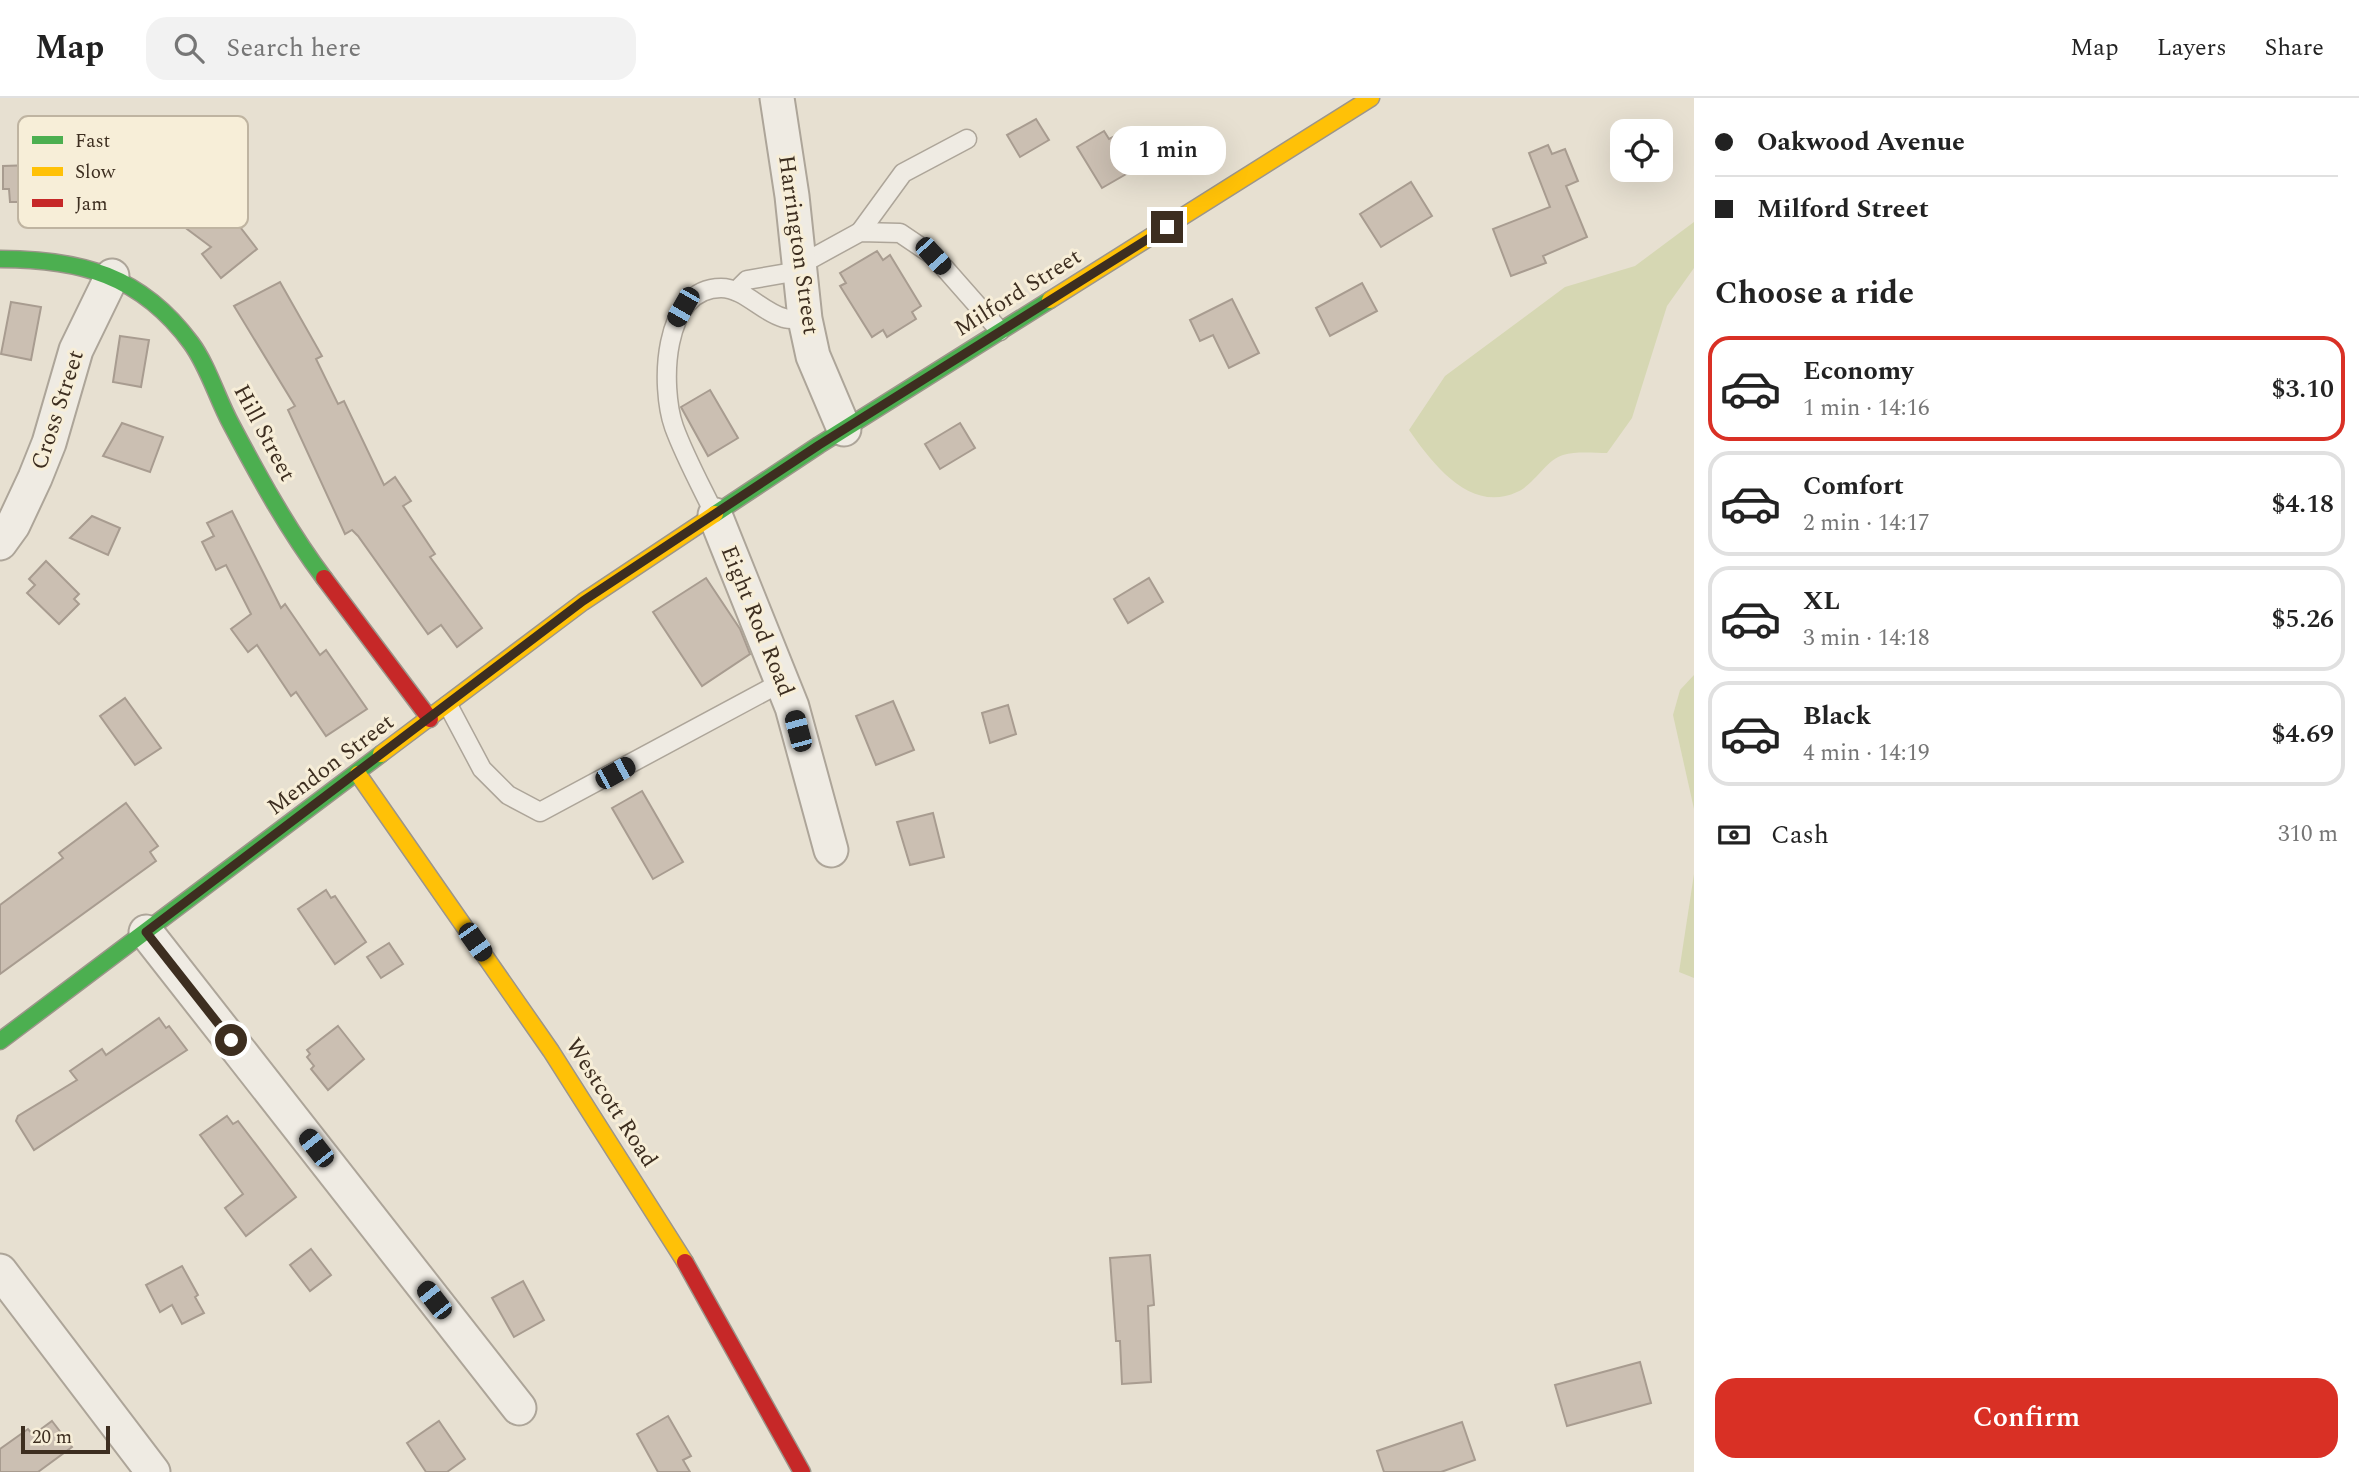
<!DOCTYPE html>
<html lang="en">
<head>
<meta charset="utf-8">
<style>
	body { margin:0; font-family:Spectral,serif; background:#f2f2f2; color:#222; height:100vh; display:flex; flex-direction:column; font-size:26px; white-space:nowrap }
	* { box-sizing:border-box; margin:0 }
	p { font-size:23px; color:#767676 }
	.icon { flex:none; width:38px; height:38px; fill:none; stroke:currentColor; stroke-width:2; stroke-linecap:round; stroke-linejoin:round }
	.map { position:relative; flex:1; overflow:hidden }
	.sheet { display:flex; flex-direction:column; background:#fff; width:665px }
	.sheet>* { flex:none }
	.guide { display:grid; align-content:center; height:154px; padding:0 21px; background:#fff }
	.controls { position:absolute; left:1610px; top:21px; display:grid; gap:14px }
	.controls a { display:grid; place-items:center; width:63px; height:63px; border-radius:14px; background:#fff; box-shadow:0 7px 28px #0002; font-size:35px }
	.scale { position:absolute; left:21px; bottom:18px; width:89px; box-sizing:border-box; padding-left:7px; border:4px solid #3d2e20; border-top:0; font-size:19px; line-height:24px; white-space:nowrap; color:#3d2e20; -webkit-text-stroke:5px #f7eed8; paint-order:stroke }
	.end { position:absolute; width:32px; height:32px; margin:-16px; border:9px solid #3d2e20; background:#fff; box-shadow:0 0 0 4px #fff }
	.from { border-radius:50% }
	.bubble { position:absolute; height:49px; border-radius:21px; background:#fff; box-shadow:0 7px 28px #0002; font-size:23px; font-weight:600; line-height:49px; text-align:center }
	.car { position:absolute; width:21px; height:42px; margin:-21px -10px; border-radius:9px; box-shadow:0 0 5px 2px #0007; background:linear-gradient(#222 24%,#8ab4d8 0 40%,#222 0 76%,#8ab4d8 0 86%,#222 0) }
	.guide b { display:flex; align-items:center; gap:24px; height:66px; font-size:26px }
	.guide b+b { border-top:2px solid #e0e0e0 }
	.guide i { width:18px; height:18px; background:#222 }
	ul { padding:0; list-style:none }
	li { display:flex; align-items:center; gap:21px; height:105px; margin:0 14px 10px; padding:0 7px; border:4px solid #e0e0e0; border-radius:21px }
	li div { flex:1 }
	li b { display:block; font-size:26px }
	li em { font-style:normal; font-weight:600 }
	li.active { border-color:#d93025 }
	li>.icon { width:63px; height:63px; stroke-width:1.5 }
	h2 { padding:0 21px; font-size:32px; line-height:84px }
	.pay { display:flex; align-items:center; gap:18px; height:77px; padding:0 21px; font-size:26px }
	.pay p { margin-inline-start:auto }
	.cta { display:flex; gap:14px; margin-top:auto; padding:14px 21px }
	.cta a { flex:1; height:80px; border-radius:21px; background:#d93025; color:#fff; font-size:28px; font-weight:600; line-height:80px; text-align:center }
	header { display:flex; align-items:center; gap:42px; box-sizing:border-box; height:98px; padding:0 35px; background:#fff; border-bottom:2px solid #e0e0e0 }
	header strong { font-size:33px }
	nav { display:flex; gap:38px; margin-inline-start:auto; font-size:24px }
	.search { width:490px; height:63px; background:#f2f2f2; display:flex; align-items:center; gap:18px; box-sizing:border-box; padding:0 24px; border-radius:21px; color:#767676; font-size:26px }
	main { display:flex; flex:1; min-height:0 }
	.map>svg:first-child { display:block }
</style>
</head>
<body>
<header>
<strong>Map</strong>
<div class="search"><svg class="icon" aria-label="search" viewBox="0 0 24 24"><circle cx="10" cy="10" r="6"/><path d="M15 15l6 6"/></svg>Search here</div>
<nav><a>Map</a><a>Layers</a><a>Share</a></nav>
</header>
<main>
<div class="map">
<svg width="1694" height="1374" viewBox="0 0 1694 1374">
	<rect width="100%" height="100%" fill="#e7e0d1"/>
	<g fill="#d6d7b3">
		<path d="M1694 124V170L1667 208 1632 320 1607 355C1594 355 1576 353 1563 357 1546 362 1534 387 1517 394 1470 416 1432 365 1409 332L1445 278 1565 189 1635 168Z"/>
		<polygon points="1694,577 1694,711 1673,617 1680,592"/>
		<polygon points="1694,776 1694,880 1679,874"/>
	</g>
	<g fill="#cbbfb2" stroke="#a89c90" stroke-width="2">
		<polygon points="1036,21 1049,42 1020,59 1007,37"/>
		<polygon points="1104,33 1109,41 1115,38 1135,71 1102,90 1077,49"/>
		<polygon points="140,39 171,53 223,90 217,99 257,151 221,180 202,156 211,149 183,128 187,122 96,79 92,100 83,98 82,105 40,98 40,104 10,104 9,91 3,91 3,68 63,66 35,51 37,45 130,59"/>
		<polygon points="1548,47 1552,56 1565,51 1578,83 1566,88 1587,139 1543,158 1546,165 1511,178 1493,131 1550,109 1529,55"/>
		<polygon points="1411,84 1432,118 1381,149 1360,116"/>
		<polygon points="877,153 883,162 890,157 921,208 912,214 916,221 887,239 883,232 872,239 840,188 846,185 840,175"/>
		<polygon points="280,184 322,258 316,261 338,306 344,303 384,387 395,379 411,403 403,408 435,456 430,459 482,530 457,549 441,527 428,536 358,438 352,432 345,436 288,312 295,308 234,208"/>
		<polygon points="1362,185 1377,213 1330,238 1316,210"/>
		<polygon points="1232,201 1259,255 1229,270 1213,237 1200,243 1190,222"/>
		<polygon points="11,204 41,209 31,262 1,256"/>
		<polygon points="120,238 149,242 141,289 113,284"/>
		<polygon points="710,292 738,340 708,358 681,309"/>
		<polygon points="122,325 163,339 150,374 103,358"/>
		<polygon points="960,325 975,350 940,371 925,346"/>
		<polygon points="232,413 281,510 285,506 320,557 326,552 367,611 326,638 296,594 291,598 257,547 248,554 231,531 251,516 226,467 216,472 202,444 214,438 207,425"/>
		<polygon points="92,418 120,430 108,457 70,440"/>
		<polygon points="46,463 79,496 74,501 79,506 59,526 27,495 35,487 29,481"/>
		<polygon points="706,480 740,531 750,556 702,588 653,514"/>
		<polygon points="1149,480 1163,504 1128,525 1114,501"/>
		<polygon points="125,600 161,650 135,667 100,618"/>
		<polygon points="893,603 914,652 876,667 856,618"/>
		<polygon points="1008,607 1016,636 990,645 982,615"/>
		<polygon points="642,693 683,764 653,781 612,710"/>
		<polygon points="126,705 158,748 150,754 156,763 0,876 0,807 63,760 59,755"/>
		<polygon points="933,715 944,759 910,767 897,724"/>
		<polygon points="326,792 331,800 335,798 366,844 335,866 298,811"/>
		<polygon points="389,845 403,866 381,880 367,859"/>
		<polygon points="159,920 166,930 169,928 187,952 34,1052 16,1023 18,1018 77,982 70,973 102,951 106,957"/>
		<polygon points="338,928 364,961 328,992 311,971 314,968 307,959 310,956 307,952"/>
		<polygon points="227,1018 233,1026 238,1023 296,1099 246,1138 225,1110 243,1096 200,1037"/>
		<polygon points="311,1151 331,1177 310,1193 290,1167"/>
		<polygon points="1150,1157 1154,1207 1148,1208 1151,1284 1122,1286 1120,1243 1116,1243 1110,1160"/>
		<polygon points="182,1168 198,1197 195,1199 204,1215 182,1226 172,1207 160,1214 146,1187"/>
		<polygon points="523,1183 544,1222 514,1239 492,1200"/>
		<polygon points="1640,1264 1651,1305 1567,1328 1555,1287"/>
		<polygon points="668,1318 691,1358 683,1362 690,1374 658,1374 637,1336"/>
		<polygon points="52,1323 72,1349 38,1374 0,1374 0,1351 28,1331 33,1337"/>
		<polygon points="439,1323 465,1361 447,1374 426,1374 407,1345"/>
		<polygon points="1462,1324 1475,1362 1441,1374 1384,1374 1377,1353"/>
	</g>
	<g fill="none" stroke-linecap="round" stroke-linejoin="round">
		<defs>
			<g id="lane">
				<polyline points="860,134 903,75 967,41"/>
				<polyline points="798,168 860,134 900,135 934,158 1000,233"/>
				<polyline points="736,193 747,182 799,173"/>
				<path d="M715 417C701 388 685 359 674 329 660 289 662 190 721 190 744 190 762 214 784 220 790 222 798 221 805 221"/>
				<polyline points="448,607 482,671 508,697 540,714 782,584"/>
			</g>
			<g id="street">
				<polyline points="777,0 792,98 805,221 813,258 844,331"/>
				<polyline points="715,417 792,609 831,752"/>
				<polyline points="0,445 13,427 35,380 49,345 76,252 112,178"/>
				<polyline points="146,834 519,1310"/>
				<polyline points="0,1173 153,1374"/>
			</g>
			<g id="fast">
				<path d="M0 161C80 161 141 177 191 245 208 268 217 300 231 326 259 379 288 432 324 480"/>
				<polyline points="715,416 819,347 1050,202"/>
				<polyline points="0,943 381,656"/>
			</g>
			<g id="slow">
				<polyline points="1050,202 1371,0"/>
				<polyline points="381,656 583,504 715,416"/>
				<polyline points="358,676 551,953 685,1164"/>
			</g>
			<g id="jam">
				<polyline points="324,480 430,621"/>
				<polyline points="685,1164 802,1374"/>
			</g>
		</defs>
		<use href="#lane" stroke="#ada599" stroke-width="21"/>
		<use href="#street" stroke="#ada599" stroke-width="37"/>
		<use href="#fast" stroke="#9c958a" stroke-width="19"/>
		<use href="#slow" stroke="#9c958a" stroke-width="19"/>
		<use href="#jam" stroke="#9c958a" stroke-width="19"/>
		<use href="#lane" stroke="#efebe3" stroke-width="18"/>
		<use href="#street" stroke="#efebe3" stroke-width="33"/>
		<use href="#fast" stroke="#4caf50" stroke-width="16"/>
		<use href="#slow" stroke="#ffc107" stroke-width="16"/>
		<use href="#jam" stroke="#c62828" stroke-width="16"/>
	</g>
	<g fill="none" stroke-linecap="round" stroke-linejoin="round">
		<polyline stroke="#3d2e20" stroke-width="9" points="231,942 146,834 583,503 819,347 1167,129"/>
	</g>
	<g text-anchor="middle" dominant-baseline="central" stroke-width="6" stroke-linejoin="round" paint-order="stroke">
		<g font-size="23" fill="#3d2e20" stroke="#f7eed8">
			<text transform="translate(798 147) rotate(82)">Harrington Street</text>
			<text transform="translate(1018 195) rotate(-32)">Milford Street</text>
			<text transform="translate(58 312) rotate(-72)">Cross Street</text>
			<text transform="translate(264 335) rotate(62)">Hill Street</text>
			<text transform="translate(757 523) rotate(68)">Eight Rod Road</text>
			<text transform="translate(331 667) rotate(-37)">Mendon Street</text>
			<text transform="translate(611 1005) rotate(57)">Westcott Road</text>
		</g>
	</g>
	<rect x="18" y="18" width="230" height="112" rx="10" fill="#f7eed8" stroke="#bfb4a1" stroke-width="2"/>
	<rect x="32" y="38" width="31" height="8" fill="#4caf50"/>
	<rect x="32" y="69" width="31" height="9" fill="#ffc107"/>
	<rect x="32" y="101" width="31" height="8" fill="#c62828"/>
	<g font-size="19" fill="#3d2e20">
		<text x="75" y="49">Fast</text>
		<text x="75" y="80">Slow</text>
		<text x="75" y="112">Jam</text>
	</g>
</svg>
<div class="controls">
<a><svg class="icon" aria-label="locate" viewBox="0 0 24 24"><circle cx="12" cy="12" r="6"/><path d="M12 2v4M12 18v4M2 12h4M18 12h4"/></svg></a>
</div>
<div class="scale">20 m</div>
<i class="end from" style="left:231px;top:942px"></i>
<i class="end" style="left:1167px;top:129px"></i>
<div class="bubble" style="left:1110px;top:28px;width:116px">1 min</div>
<i class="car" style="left:933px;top:158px;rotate:138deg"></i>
<i class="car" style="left:683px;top:209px;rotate:210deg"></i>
<i class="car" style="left:798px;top:633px;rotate:345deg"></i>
<i class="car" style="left:615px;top:675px;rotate:61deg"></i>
<i class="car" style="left:475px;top:844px;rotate:145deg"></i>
<i class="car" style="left:316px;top:1050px;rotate:322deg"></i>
<i class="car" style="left:434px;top:1202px;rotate:322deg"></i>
</div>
<section class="sheet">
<div class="guide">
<b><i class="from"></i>Oakwood Avenue</b>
<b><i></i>Milford Street</b>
</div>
<h2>Choose a ride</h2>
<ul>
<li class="active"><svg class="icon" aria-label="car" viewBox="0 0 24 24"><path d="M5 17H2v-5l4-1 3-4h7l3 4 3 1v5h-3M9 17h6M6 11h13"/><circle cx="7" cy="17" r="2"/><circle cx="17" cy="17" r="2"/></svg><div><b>Economy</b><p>1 min · 14:16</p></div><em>$3.10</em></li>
<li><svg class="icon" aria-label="car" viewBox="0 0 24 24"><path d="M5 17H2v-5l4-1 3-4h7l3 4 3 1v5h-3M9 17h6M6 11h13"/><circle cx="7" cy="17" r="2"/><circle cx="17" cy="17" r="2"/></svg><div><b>Comfort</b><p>2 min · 14:17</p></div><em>$4.18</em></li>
<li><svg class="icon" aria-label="car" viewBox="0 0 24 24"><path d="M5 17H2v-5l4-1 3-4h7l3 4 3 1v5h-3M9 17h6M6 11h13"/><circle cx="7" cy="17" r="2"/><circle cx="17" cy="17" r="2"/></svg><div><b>XL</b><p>3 min · 14:18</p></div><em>$5.26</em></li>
<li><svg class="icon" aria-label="car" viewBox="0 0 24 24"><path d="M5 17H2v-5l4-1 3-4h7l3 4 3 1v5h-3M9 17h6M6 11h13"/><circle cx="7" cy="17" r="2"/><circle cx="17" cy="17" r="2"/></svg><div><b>Black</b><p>4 min · 14:19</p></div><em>$4.69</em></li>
</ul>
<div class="pay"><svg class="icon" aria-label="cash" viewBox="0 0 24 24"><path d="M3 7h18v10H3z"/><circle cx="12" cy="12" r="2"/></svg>Cash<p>310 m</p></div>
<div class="cta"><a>Confirm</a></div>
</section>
</main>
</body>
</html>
